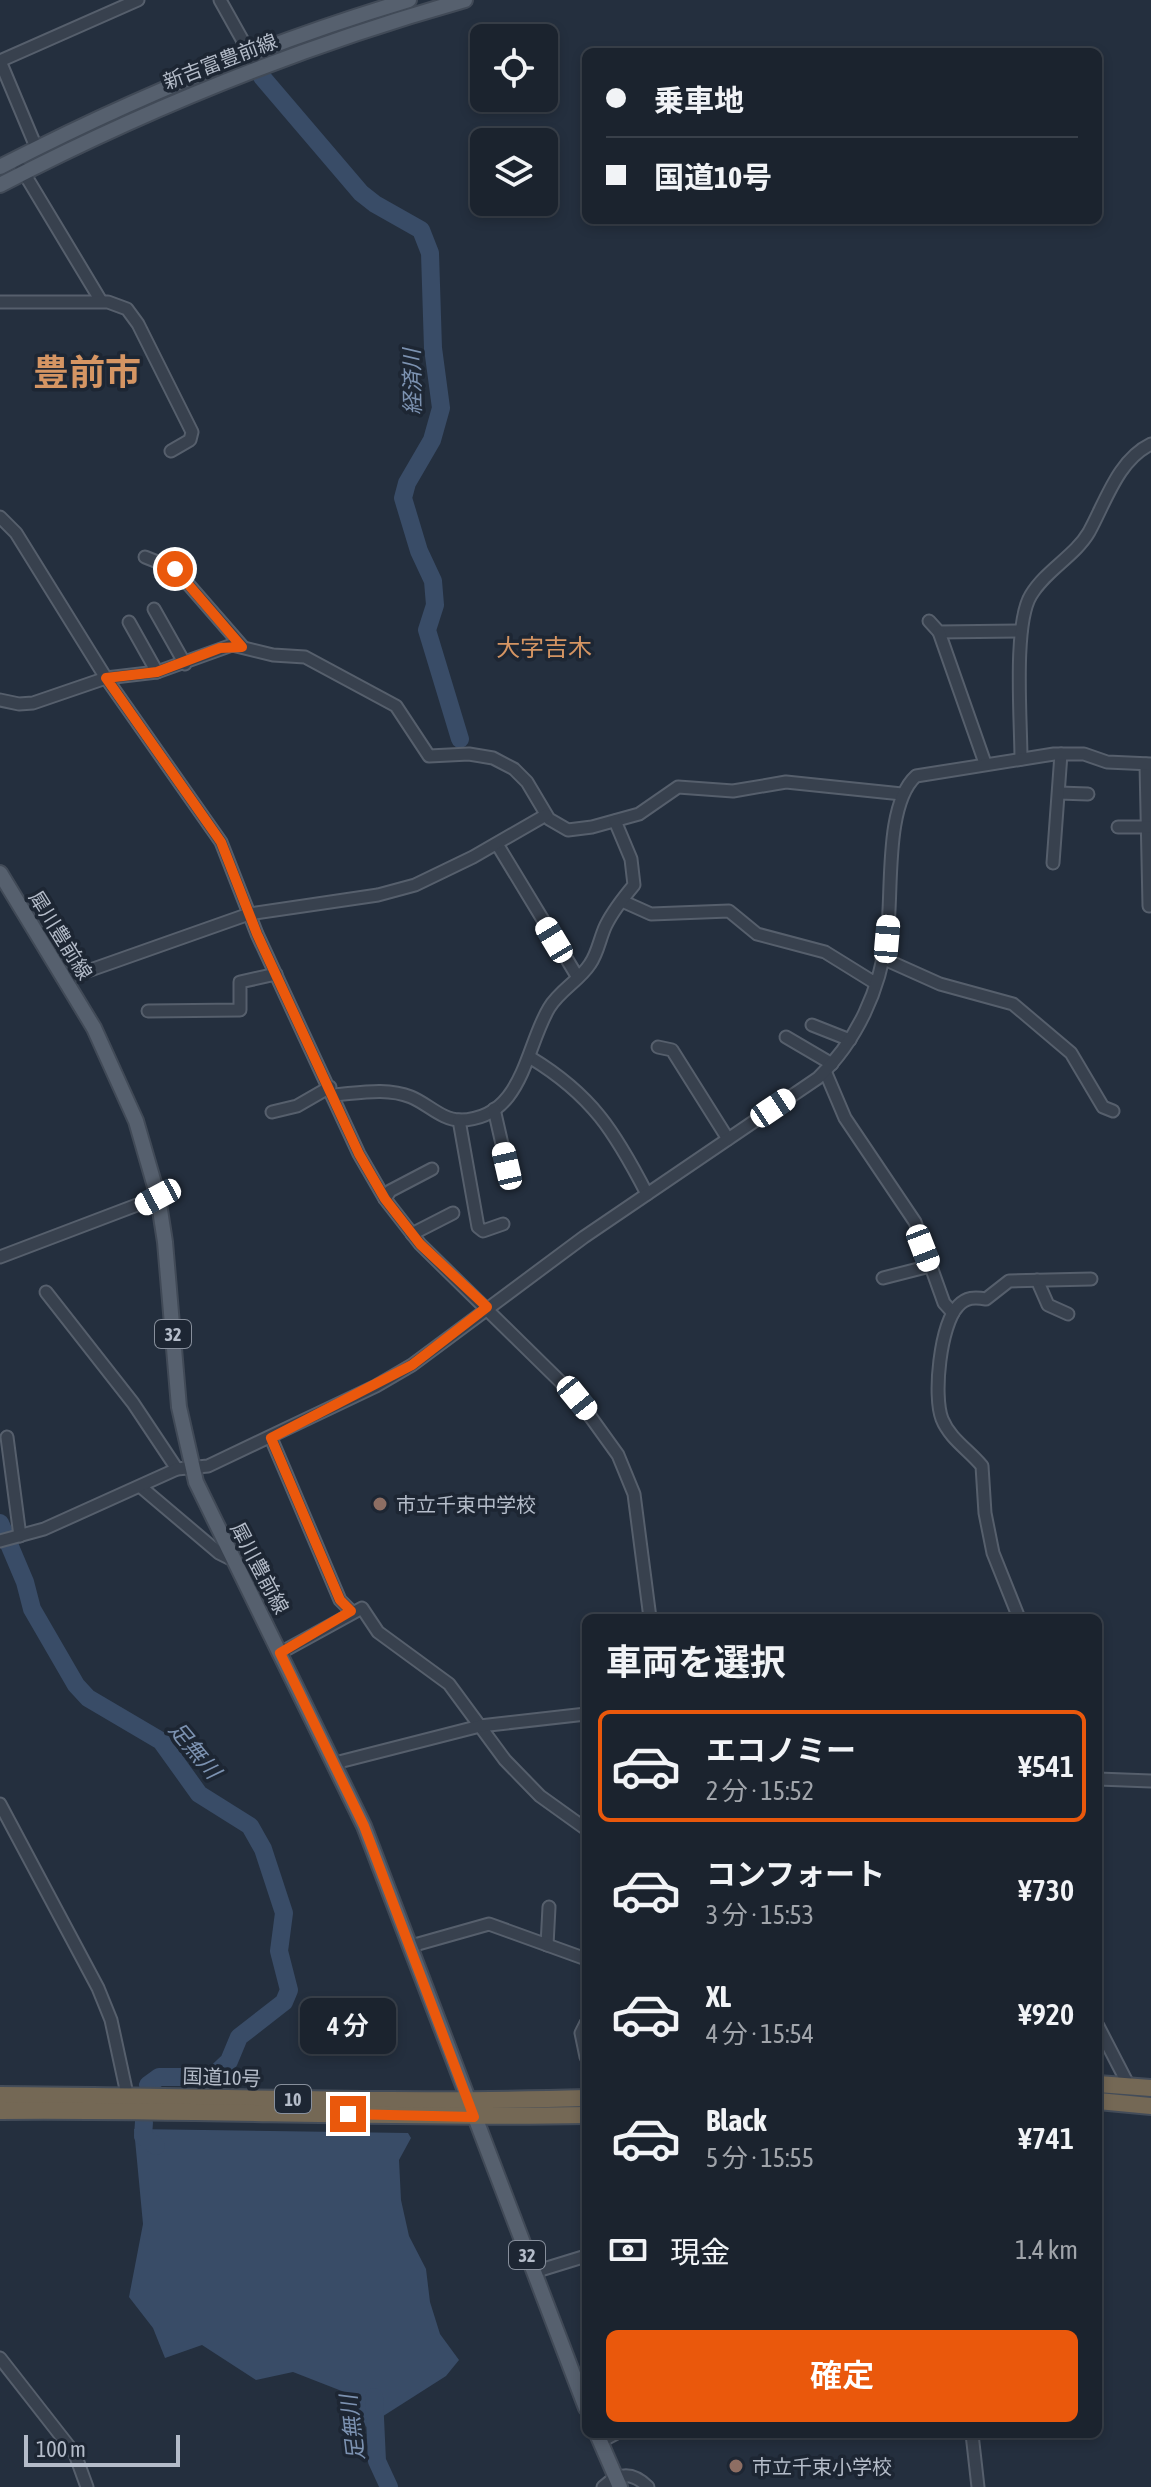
<!DOCTYPE html>
<html lang="ja">
<head>
<meta charset="utf-8">
<style>
	body { margin:0; font-family:"Asap Condensed","Noto Sans JP",sans-serif; background:#242b36; color:#f1f3f6; height:100vh; display:flex; flex-direction:column; font-size:30px; white-space:nowrap }
	* { box-sizing:border-box; margin:0 }
	p { font-size:26px; color:#a0a4aa }
	.icon { flex:none; width:44px; height:44px; fill:none; stroke:currentColor; stroke-width:2; stroke-linecap:round; stroke-linejoin:round }
	.map { position:relative; flex:1; overflow:hidden }
	.side { position:absolute; left:582px; top:1614px; width:520px; height:824px; display:flex; flex-direction:column; background:#1b232e; border-radius:12px; box-shadow:0 4px 12px #0003,0 0 0 2px #39404a }
	.side>* { flex:none }
	.hud { position:absolute; left:582px; top:48px; width:520px; height:176px; border-radius:12px; box-shadow:0 4px 12px #0003,0 0 0 2px #39404a; display:grid; align-content:center; height:176px; padding:0 24px; background:#1b232e }
	.buttons { position:absolute; left:470px; top:24px; display:grid; gap:16px }
	.buttons a { display:grid; place-items:center; width:88px; height:88px; border-radius:12px; background:#1b232e; box-shadow:0 4px 12px #0003,0 0 0 2px #39404a; font-size:40px }
	.scale { position:absolute; left:24px; bottom:20px; width:156px; box-sizing:border-box; padding-left:8px; border:4px solid #b4bcc9; border-top:0; font-size:22px; line-height:28px; white-space:nowrap; color:#b4bcc9; -webkit-text-stroke:6px #1d2633; paint-order:stroke }
	.end { position:absolute; width:36px; height:36px; margin:-18px; border:10px solid #ea580c; background:#fff; box-shadow:0 0 0 4px #fff }
	.from { border-radius:50% }
	.bubble { position:absolute; height:56px; border-radius:12px; background:#1b232e; box-shadow:0 4px 12px #0003,0 0 0 2px #39404a; font-size:26px; font-weight:600; line-height:56px; text-align:center }
	.car { position:absolute; width:24px; height:48px; margin:-24px -12px; border-radius:10px; box-shadow:0 0 6px 2px #0007; background:linear-gradient(#fff 24%,#345 0 40%,#fff 0 76%,#345 0 86%,#fff 0) }
	.hud b { display:flex; align-items:center; gap:28px; height:76px; font-size:30px }
	.hud b+b { border-top:2px solid #39404a }
	.hud i { width:20px; height:20px; background:#f1f3f6 }
	ul { padding:0; list-style:none }
	li { display:flex; align-items:center; gap:24px; height:112px; margin:0 16px 12px; padding:0 8px; border:4px solid transparent; border-radius:12px }
	li div { flex:1 }
	li b { display:block; font-size:30px }
	li em { font-style:normal; font-weight:600 }
	li.on { border-color:#ea580c }
	li>.icon { width:72px; height:72px; stroke-width:1.5 }
	h2 { padding:0 24px; font-size:36px; line-height:96px }
	.pay { display:flex; align-items:center; gap:20px; height:88px; padding:0 24px; font-size:30px }
	.pay p { margin-inline-start:auto }
	.action { display:flex; gap:16px; margin-top:auto; padding:16px 24px }
	.action a { flex:1; height:92px; border-radius:12px; background:#ea580c; color:#fff; font-size:32px; font-weight:600; line-height:92px; text-align:center }
	.map>svg:first-child { display:block }
</style>
</head>
<body>
<div class="map">
<svg width="1151" height="2487" viewBox="0 0 1151 2487">
	<rect width="100%" height="100%" fill="#242f3e"/>
	<polygon fill="#394c67" points="134,2129 408,2133 411,2138 399,2160 401,2200 409,2236 426,2269 430,2302 440,2334 459,2360 446,2376 366,2427 352,2395 293,2372 256,2380 202,2345 165,2358 153,2328 129,2297 143,2224"/>
	<g fill="none" stroke-linecap="round" stroke-linejoin="round">
		<g stroke="#394c67" stroke-width="18">
			<polyline points="262,77 361,193 375,204 421,230 430,253 433,348 441,408 432,440 407,483 403,498 419,551 433,581 435,605 427,630 460,739"/>
			<polyline points="0,1523 25,1582 32,1609 76,1685 88,1698 161,1741 199,1794 250,1826 263,1849 284,1913 279,1951 289,1990 284,2002 239,2037 229,2061 212,2077 159,2077 148,2085"/>
			<polyline points="144,2122 143,2136 156,2146"/>
			<polyline points="374,2397 377,2461 389,2487"/>
		</g>
		<defs>
			<g id="minor">
				<polyline points="220,0 253,59"/>
				<polyline points="36,147 0,61 138,0"/>
				<polyline points="21,168 101,301"/>
				<polyline points="0,302 108,302 127,309 138,324 192,432 190,440 171,451"/>
				<polyline points="0,517 16,533 106,678 221,842 257,934 359,1154 385,1199 420,1244 577,1398 618,1455 634,1494 650,1618"/>
				<polyline points="145,557 175,569 242,646"/>
				<polyline points="154,609 185,664"/>
				<polyline points="929,621 939,632 1021,631"/>
				<polyline points="129,622 157,672"/>
				<polyline points="939,632 985,763"/>
				<polyline points="0,700 19,704 33,703 106,678 157,672 232,645 273,655 305,657 396,706 429,756 469,754 493,758 514,769 527,782 549,819 568,830 592,827 639,814 678,787 733,791 786,782 902,794"/>
				<path d="M1021 759C1021 721 1013 624 1031 595 1046 570 1075 556 1089 532 1106 501 1118 460 1151 444"/>
				<polyline points="1146,764 1149,906"/>
				<polyline points="1059,793 1088,794"/>
				<polyline points="1118,827 1148,827"/>
				<polyline points="497,844 577,976"/>
				<polyline points="1053,863 1061,754"/>
				<polyline points="622,901 651,914 729,911 757,934 825,952 875,983"/>
				<polyline points="882,958 940,984 1013,1004 1071,1053 1103,1107 1113,1111"/>
				<polyline points="65,979 249,914 378,895 415,885 473,857 546,815"/>
				<polyline points="148,1011 240,1010 240,982 276,974"/>
				<polyline points="812,1025 850,1040"/>
				<polyline points="786,1037 832,1064"/>
				<polyline points="658,1047 672,1050 728,1139"/>
				<path d="M531 1058C592 1095 615 1132 647 1194"/>
				<polyline points="825,1071 845,1118 915,1222 944,1303 953,1313"/>
				<path d="M333 1095C359 1093 387 1087 411 1097 428 1104 442 1120 460 1120 523 1119 525 1048 549 1008 560 990 579 981 590 964 598 953 600 937 606 925 613 911 624 897 634 885L631 859 615 821"/>
				<polyline points="494,1109 507,1166"/>
				<polyline points="272,1112 297,1106 330,1087"/>
				<polyline points="459,1120 478,1227 483,1231 503,1224"/>
				<polyline points="385,1199 390,1191 432,1169"/>
				<polyline points="412,1234 453,1213"/>
				<polyline points="0,1257 158,1197"/>
				<polyline points="883,1278 930,1266"/>
				<polyline points="1037,1280 1048,1305 1068,1314"/>
				<polyline points="46,1292 133,1403 177,1469"/>
				<polyline points="7,1437 20,1536"/>
				<polyline points="271,1438 340,1600 351,1611"/>
				<polyline points="141,1487 219,1553 233,1560"/>
				<path d="M0 1541 44 1529 177 1469 208 1466 376 1386 412 1365 584 1237 818 1078C857 1041 880 990 887 936 893 893 884 805 916 776L1054 754H1084L1107 762 1151 764"/>
				<path d="M1019 1618 993 1553 985 1513 982 1466C969 1450 950 1439 942 1419 933 1396 940 1325 958 1306 966 1297 975 1297 986 1299L1009 1281 1091 1279"/>
				<polyline points="280,1653 362,1608 378,1632 449,1684 505,1760 540,1796 586,1829"/>
				<polyline points="335,1763 480,1726 586,1714"/>
				<polyline points="1098,1779 1151,1781"/>
				<polyline points="0,1804 98,1988 111,2020 127,2094"/>
				<polyline points="547,1945 549,1907"/>
				<polyline points="411,1946 489,1924 586,1959"/>
				<polyline points="586,2023 581,2033 586,2057"/>
				<polyline points="1098,2026 1129,2086"/>
				<polyline points="534,2272 586,2256"/>
				<polyline points="0,2358 75,2454 87,2487"/>
				<polyline points="972,2434 978,2487"/>
				<polyline points="600,2442 615,2434"/>
				<path d="M603 2487C618 2473 632 2471 648 2487"/>
			</g>
			<g id="major">
				<path d="M0 167C131 99 268 42 409 0"/>
				<path d="M0 185C150 107 302 46 465 0"/>
				<polyline points="0,873 94,1028 136,1121 158,1197 165,1242 179,1407 196,1482 364,1826 586,2408"/>
				<polyline points="597,2434 620,2487"/>
			</g>
			<g id="highway">
				<polyline points="1098,2084 1151,2088"/>
				<path d="M0 2095C195 2096 391 2104 586 2098"/>
				<polyline points="1098,2101 1151,2106"/>
				<path d="M0 2111C195 2109 391 2119 586 2115"/>
			</g>
		</defs>
		<use href="#minor" stroke="#565f6c" stroke-width="15"/>
		<use href="#major" stroke="#414a57" stroke-width="18"/>
		<use href="#highway" stroke="#434c59" stroke-width="20"/>
		<use href="#minor" stroke="#38414e" stroke-width="11"/>
		<use href="#major" stroke="#56606e" stroke-width="14"/>
		<use href="#highway" stroke="#746855" stroke-width="16"/>
	</g>
	<g fill="none" stroke-linecap="round" stroke-linejoin="round">
		<polyline stroke="#ea580c" stroke-width="10" points="175,569 242,647 220,648 157,672 106,678 221,842 257,934 359,1154 385,1199 420,1244 487,1307 412,1365 271,1438 340,1600 351,1611 280,1653 364,1826 474,2117 348,2114"/>
	</g>
	<g fill="#8d6e63" stroke="#1d2633" stroke-width="3">
		<circle cx="380" cy="1504" r="8"/>
		<circle cx="736" cy="2466" r="8"/>
	</g>
	<g text-anchor="middle" dominant-baseline="central" stroke-width="7" stroke-linejoin="round" paint-order="stroke">
		<g fill="#1d2633" stroke="#878f9c" stroke-width="2">
			<rect x="155" y="1320" width="36" height="28" rx="6"/>
			<rect x="275" y="2085" width="36" height="28" rx="6"/>
			<rect x="509" y="2241" width="36" height="28" rx="6"/>
		</g>
		<g font-size="18" font-weight="bold" fill="#b4bcc9">
			<text x="173" y="1334">32</text>
			<text x="293" y="2099">10</text>
			<text x="527" y="2255">32</text>
		</g>
		<g font-size="20" fill="#b4bcc9" stroke="#1d2633">
			<text transform="translate(220 61) rotate(-21)">新吉富豊前線</text>
			<text transform="translate(61 935) rotate(58)">犀川豊前線</text>
			<text transform="translate(260 1568) rotate(62)">犀川豊前線</text>
			<text transform="translate(222 2077) rotate(2)">国道10号</text>
		</g>
		<g font-size="20" fill="#b4bcc9" stroke="#1d2633" text-anchor="start">
			<text x="396" y="1504">市立千束中学校</text>
			<text x="752" y="2466">市立千束小学校</text>
		</g>
		<g font-size="22" font-style="italic" fill="#7c92b1" stroke="#1d2633">
			<text transform="translate(412 382) rotate(-91)">経済川</text>
			<text transform="translate(195 1750) rotate(50)">足無川</text>
			<text transform="translate(352 2428) rotate(-97)">足無川</text>
		</g>
		<g font-size="24" fill="#d59563" stroke="#1d2633">
			<text x="544" y="647">大字吉木</text>
		</g>
		<g font-size="36" font-weight="bold" fill="#d59563" stroke="#1d2633">
			<text x="87" y="372">豊前市</text>
		</g>
	</g>
</svg>
<div class="buttons">
<a><svg class="icon" aria-label="locate" viewBox="0 0 24 24"><circle cx="12" cy="12" r="6"/><path d="M12 2v4M12 18v4M2 12h4M18 12h4"/></svg></a>
<a><svg class="icon" aria-label="layers" viewBox="0 0 24 24"><path d="M12 4l9 5-9 5-9-5zM3 14l9 5 9-5"/></svg></a>
</div>
<div class="scale">100 m</div>
<i class="end from" style="left:175px;top:569px"></i>
<i class="end" style="left:348px;top:2114px"></i>
<div class="bubble" style="left:300px;top:1998px;width:96px">4 分</div>
<i class="car" style="left:887px;top:939px;rotate:5deg"></i>
<i class="car" style="left:554px;top:940px;rotate:329deg"></i>
<i class="car" style="left:773px;top:1108px;rotate:56deg"></i>
<i class="car" style="left:507px;top:1166px;rotate:347deg"></i>
<i class="car" style="left:158px;top:1197px;rotate:242deg"></i>
<i class="car" style="left:923px;top:1248px;rotate:159deg"></i>
<i class="car" style="left:577px;top:1398px;rotate:141deg"></i>
<div class="hud">
<b><i class="from"></i>乗車地</b>
<b><i></i>国道10号</b>
</div>
<section class="side">
<h2>車両を選択</h2>
<ul>
<li class="on"><svg class="icon" aria-label="car" viewBox="0 0 24 24"><path d="M5 17H2v-5l4-1 3-4h7l3 4 3 1v5h-3M9 17h6M6 11h13"/><circle cx="7" cy="17" r="2"/><circle cx="17" cy="17" r="2"/></svg><div><b>エコノミー</b><p>2 分 · 15:52</p></div><em>¥541</em></li>
<li><svg class="icon" aria-label="car" viewBox="0 0 24 24"><path d="M5 17H2v-5l4-1 3-4h7l3 4 3 1v5h-3M9 17h6M6 11h13"/><circle cx="7" cy="17" r="2"/><circle cx="17" cy="17" r="2"/></svg><div><b>コンフォート</b><p>3 分 · 15:53</p></div><em>¥730</em></li>
<li><svg class="icon" aria-label="car" viewBox="0 0 24 24"><path d="M5 17H2v-5l4-1 3-4h7l3 4 3 1v5h-3M9 17h6M6 11h13"/><circle cx="7" cy="17" r="2"/><circle cx="17" cy="17" r="2"/></svg><div><b>XL</b><p>4 分 · 15:54</p></div><em>¥920</em></li>
<li><svg class="icon" aria-label="car" viewBox="0 0 24 24"><path d="M5 17H2v-5l4-1 3-4h7l3 4 3 1v5h-3M9 17h6M6 11h13"/><circle cx="7" cy="17" r="2"/><circle cx="17" cy="17" r="2"/></svg><div><b>Black</b><p>5 分 · 15:55</p></div><em>¥741</em></li>
</ul>
<div class="pay"><svg class="icon" aria-label="cash" viewBox="0 0 24 24"><path d="M3 7h18v10H3z"/><circle cx="12" cy="12" r="2"/></svg>現金<p>1.4 km</p></div>
<div class="action"><a>確定</a></div>
</section>
</div>
</body>
</html>
